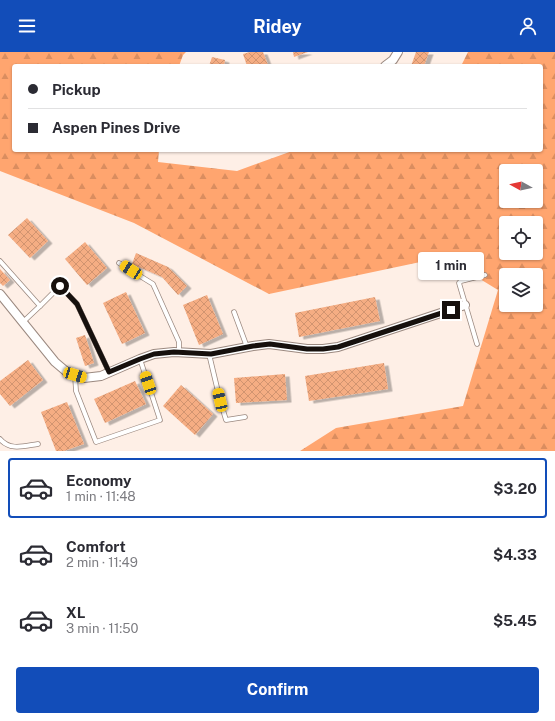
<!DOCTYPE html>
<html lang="en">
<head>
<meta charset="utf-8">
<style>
	body { margin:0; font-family:"Public Sans",sans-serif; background:#f2f2f3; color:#2b2b33; height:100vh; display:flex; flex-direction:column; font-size:15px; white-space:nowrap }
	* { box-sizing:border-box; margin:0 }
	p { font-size:13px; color:#7c7c81 }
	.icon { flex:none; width:22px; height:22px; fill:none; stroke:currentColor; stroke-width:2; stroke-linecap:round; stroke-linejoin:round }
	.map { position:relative; height:399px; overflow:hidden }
	.panel { display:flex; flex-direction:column; background:#fff; flex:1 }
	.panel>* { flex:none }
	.hud { position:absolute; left:12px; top:12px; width:531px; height:88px; border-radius:4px; box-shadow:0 1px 3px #0004; display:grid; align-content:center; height:88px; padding:0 16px; background:#fff }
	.needle { width:26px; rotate:278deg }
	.fabs { position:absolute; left:499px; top:112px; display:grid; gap:8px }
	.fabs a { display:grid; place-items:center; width:44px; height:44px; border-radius:4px; background:#fff; box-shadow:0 1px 3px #0004; font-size:20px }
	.end { position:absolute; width:18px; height:18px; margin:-9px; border:5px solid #16100d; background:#fff; box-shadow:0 0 0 2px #fff }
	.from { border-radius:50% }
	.bubble { position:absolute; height:28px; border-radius:4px; background:#fff; box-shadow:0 1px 3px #0004; font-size:13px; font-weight:700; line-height:28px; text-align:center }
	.car { position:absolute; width:12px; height:24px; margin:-12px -6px; border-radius:5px; box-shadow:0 0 3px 1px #0007; background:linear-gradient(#f5c518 24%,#345 0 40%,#f5c518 0 76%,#345 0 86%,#f5c518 0) }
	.hud b { display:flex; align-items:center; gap:14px; height:38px; font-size:15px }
	.hud b+b { border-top:1px solid #e1e1e2 }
	.hud i { width:10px; height:10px; background:#2b2b33 }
	ul { padding:7px 0 0; list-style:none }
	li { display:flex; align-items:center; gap:12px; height:60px; margin:0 8px 6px; padding:0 8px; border:2px solid transparent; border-radius:4px }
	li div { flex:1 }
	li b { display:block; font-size:15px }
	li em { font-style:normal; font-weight:700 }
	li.selected { border-color:#124db9 }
	li>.icon { width:36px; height:36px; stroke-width:1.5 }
	.button { display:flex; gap:8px; margin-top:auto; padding:8px 16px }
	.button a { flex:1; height:46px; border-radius:4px; background:#124db9; color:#fff; font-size:16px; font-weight:700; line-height:46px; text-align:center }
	header { display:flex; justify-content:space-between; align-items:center; height:52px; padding:0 16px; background:#124db9; color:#fff; font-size:18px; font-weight:700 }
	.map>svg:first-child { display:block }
</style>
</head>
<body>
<header><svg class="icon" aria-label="menu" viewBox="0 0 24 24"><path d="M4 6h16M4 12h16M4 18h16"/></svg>Ridey<svg class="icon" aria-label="person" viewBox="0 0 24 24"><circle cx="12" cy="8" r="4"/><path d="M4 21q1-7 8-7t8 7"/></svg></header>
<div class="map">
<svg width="555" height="399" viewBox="0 0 555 399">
	<defs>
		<pattern id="forest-firs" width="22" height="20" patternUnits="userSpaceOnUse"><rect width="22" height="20" fill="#ffa56f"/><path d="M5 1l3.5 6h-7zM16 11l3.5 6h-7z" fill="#da8d5f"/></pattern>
		<pattern id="building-cross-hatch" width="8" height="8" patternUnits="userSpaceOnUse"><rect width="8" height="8" fill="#f5ad83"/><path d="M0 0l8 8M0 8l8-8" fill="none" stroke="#d19470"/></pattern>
		<filter id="shadow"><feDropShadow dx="4.5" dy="2.5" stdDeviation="0" flood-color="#0004"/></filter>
	</defs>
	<rect width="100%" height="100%" fill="#feefe6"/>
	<path fill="url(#forest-firs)" fill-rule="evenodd" d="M0 0H186L183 3 179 14H14V98H159L158 110 237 119 295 98H541V14H461L468 0H555V399H300L336 376 463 354 498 238 444 205 269 242 134 171 0 119ZM506 119H536V149H506ZM506 171H536V201H506ZM506 223H536V253H506Z"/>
	<g fill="url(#building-cross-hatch)" filter="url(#shadow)">
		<polygon points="250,0 263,0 268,13 247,14 243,2"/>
		<polygon points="293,0 308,0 294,5"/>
		<polygon points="416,0 429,0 424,14 411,14"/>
		<polygon points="212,5 225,8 224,14 209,14"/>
		<polygon points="27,166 48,189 30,206 8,183"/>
		<polygon points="85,190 107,216 87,233 65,207"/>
		<polygon points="136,201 168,215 187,234 178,243 162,225 132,212"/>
		<polygon points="0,217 10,228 3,234 0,231"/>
		<polygon points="126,240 145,281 122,292 103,251"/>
		<polygon points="207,243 223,282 199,293 183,253"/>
		<polygon points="375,245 380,269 299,285 295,261"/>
		<polygon points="85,283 94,311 85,314 76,286"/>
		<polygon points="28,308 43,328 10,354 0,342 0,329"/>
		<polygon points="384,311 388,337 309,349 305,324"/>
		<polygon points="285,322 287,348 236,351 234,326"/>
		<polygon points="135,329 146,352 105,371 94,347"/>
		<polygon points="181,333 213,362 195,383 163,354"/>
		<polygon points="67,350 84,392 64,399 56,399 41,360"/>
	</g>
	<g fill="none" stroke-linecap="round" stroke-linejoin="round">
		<defs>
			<g id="lane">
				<polyline points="0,209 40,254 60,234 77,252 109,320"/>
				<polyline points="119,211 153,232 179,290 179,300"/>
				<polyline points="234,260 247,295"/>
				<polyline points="23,270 40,254"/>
				<polyline points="477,292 459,231 461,229 485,223"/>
				<polyline points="209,302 220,348 226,368 245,365"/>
				<polyline points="75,324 76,339 96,390 160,368 140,307"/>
				<path d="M0 387C10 399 24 394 38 392"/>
			</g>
			<g id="street">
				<polyline points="385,14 393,8 398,0"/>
				<polyline points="0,242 55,310 68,321 84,326 101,324 140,307 154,302 174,300 211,302 253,294 269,292 307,297 323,297 338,295 465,253"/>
			</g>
		</defs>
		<use href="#lane" stroke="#9b8980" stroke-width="5.5"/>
		<use href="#street" stroke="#9b8980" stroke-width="10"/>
		<use href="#lane" stroke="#fff" stroke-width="4"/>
		<use href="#street" stroke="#fff" stroke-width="8"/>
	</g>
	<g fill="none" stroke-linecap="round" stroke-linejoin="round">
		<polyline stroke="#16100d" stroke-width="5" points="60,234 77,252 109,320 140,307 154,302 174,300 211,302 253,294 270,292 307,297 323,297 338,295 451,258"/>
	</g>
</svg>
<div class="fabs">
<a><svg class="needle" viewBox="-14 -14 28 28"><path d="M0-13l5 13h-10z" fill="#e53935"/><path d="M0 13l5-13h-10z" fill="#7c7c81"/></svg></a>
<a><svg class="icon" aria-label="locate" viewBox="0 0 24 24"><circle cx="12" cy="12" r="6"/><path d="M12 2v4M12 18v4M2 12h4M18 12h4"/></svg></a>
<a><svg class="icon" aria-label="layers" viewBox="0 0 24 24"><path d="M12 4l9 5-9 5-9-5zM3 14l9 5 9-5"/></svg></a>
</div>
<i class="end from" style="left:60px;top:234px"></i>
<i class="end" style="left:451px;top:258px"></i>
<div class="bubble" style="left:418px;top:200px;width:66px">1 min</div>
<i class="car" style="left:131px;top:218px;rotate:303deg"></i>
<i class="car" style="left:75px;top:323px;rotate:107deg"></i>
<i class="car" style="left:148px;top:331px;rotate:341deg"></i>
<i class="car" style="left:220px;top:348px;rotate:347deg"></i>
<div class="hud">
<b><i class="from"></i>Pickup</b>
<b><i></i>Aspen Pines Drive</b>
</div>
</div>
<section class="panel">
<ul>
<li class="selected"><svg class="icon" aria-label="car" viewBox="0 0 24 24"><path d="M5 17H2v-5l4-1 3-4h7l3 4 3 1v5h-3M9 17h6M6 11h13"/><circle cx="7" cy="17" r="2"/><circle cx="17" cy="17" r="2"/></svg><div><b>Economy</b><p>1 min · 11:48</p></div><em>$3.20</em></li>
<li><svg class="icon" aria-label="car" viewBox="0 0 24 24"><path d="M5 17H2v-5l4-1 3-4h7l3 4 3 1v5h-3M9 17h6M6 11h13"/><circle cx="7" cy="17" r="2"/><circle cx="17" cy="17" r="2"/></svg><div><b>Comfort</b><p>2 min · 11:49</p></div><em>$4.33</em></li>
<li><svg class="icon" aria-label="car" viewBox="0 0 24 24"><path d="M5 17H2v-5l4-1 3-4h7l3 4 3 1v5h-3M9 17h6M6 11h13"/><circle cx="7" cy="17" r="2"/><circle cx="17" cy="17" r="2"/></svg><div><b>XL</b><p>3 min · 11:50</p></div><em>$5.45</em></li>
</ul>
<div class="button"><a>Confirm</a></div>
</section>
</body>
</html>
